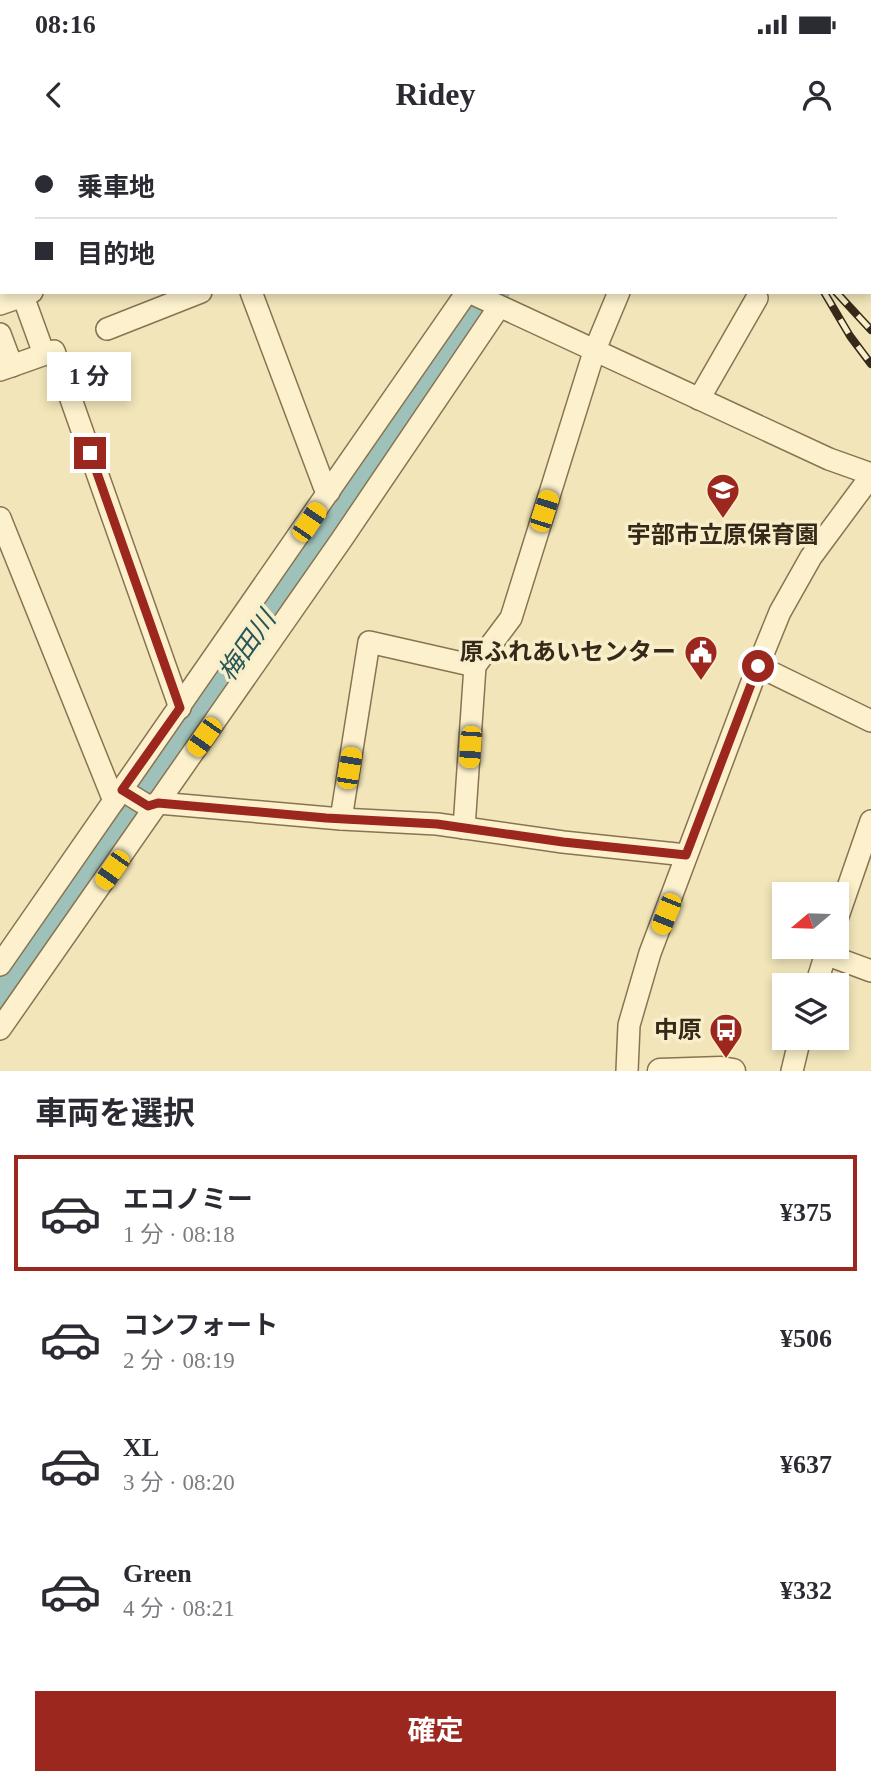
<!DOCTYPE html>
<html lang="ja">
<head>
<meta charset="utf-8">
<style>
	body { margin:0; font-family:"Times New Roman","Noto Sans JP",serif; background:#f2f2f3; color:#2b2b33; height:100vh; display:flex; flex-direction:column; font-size:26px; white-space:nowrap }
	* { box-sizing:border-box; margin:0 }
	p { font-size:23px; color:#7c7c81 }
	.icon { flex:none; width:38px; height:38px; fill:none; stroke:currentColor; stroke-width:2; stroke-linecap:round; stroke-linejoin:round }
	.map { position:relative; height:931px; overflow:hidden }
	.panel { display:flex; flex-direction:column; background:#fff; flex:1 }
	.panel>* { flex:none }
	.banner { position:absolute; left:0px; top:0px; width:872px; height:154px; box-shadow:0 4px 10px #0003; display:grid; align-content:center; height:154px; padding:0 35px; background:#fff }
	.needle { width:46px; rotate:251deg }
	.tools { position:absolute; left:772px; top:742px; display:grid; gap:14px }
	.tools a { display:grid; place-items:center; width:77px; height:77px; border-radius:0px; background:#fff; box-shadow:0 4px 10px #0003; font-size:35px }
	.end { position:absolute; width:32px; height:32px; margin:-16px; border:9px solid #9c271e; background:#fff; box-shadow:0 0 0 4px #fff }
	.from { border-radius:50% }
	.bubble { position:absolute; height:49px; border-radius:0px; background:#fff; box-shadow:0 4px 10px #0003; font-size:23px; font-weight:700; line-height:49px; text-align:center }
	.car { position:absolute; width:21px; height:42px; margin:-21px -10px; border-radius:9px; box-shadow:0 0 5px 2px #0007; background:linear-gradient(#f5c518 24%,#345 0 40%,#f5c518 0 76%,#345 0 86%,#f5c518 0) }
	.banner b { display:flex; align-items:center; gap:24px; height:66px; font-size:26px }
	.banner b+b { border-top:2px solid #e1e1e2 }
	.banner i { width:18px; height:18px; background:#2b2b33 }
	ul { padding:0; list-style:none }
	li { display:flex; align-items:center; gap:21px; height:116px; margin:0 14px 10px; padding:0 21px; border:4px solid transparent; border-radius:0px }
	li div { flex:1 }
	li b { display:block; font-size:26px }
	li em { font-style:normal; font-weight:700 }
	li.current { border-color:#9c271e }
	li>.icon { width:63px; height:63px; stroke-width:1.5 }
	h2 { padding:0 35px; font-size:32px; line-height:84px }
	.primary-button { display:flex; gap:14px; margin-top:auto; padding:14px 35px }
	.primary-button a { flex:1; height:80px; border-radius:0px; background:#9c271e; color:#fff; font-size:28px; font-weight:700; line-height:80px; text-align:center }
	.status { display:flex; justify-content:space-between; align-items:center; height:49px; padding:0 35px; background:#fff; direction:ltr }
	.status svg { height:19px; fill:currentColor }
	header { display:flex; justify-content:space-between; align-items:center; height:91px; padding:0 35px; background:#fff; font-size:32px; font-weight:700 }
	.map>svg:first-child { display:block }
</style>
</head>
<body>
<div class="status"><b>08:16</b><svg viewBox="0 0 49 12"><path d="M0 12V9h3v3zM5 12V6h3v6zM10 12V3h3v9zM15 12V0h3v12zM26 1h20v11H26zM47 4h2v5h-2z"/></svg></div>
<header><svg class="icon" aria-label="back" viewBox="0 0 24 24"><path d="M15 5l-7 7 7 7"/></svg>Ridey<svg class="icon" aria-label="person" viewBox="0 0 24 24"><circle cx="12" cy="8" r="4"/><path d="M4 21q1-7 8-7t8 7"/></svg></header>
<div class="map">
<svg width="871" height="931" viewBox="0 0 871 931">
	<rect width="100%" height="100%" fill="#f1e5b9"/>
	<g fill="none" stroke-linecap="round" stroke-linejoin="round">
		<g stroke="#9ec1b9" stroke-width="37">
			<polyline points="586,2 587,0"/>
			<polyline points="0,857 431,247 491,152"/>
		</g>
		<defs>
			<g id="minor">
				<polyline points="86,0 87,2"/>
				<polyline points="193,0 194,2"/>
				<polyline points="24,2 29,0"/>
				<polyline points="565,2 566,0"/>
				<polyline points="0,11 2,10"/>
				<polyline points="32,152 23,156 44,214"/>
				<polyline points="251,152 324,346 329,352"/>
				<polyline points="469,152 829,319 871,334"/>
				<polyline points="0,164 23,156"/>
				<polyline points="107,189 201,152"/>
				<polyline points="0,194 12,226"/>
				<polyline points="0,230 54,211 180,568"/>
				<polyline points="699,259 757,158"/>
				<polyline points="0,378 114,661"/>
				<polyline points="758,526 780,472 811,417 871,336"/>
				<polyline points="122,650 148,666 158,663 341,679 437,684 563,702 686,715"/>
				<polyline points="341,679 369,502 475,526"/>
				<polyline points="464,688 475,526 511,478 594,212 619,152"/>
				<polyline points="836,782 871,681"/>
				<polyline points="825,814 871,831"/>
				<polyline points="0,825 467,152"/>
				<polyline points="816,845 828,807"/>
				<polyline points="0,889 342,399 499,167"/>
				<polyline points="627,931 629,885 650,813 758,526 871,581"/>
				<polyline points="792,931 800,898"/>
			</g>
			<polyline id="tertiary" points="660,931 721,929 733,931"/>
		</defs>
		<use href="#minor" stroke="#887352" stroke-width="24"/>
		<use href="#tertiary" stroke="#887352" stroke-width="27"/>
		<use href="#minor" stroke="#fcf1cc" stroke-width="21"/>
		<use href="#tertiary" stroke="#fcf1cc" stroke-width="24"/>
		<defs>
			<g id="rail">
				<polyline points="729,0 730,2"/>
				<polyline points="824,152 850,196 871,224"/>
				<polyline points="836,152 871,190"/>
			</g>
		</defs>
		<use href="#rail" stroke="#362919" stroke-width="8"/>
		<use href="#rail" stroke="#f8eec9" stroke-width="5" stroke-dasharray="16" stroke-linecap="butt"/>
	</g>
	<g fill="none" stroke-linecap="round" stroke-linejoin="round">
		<polyline stroke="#9c271e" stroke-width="9" points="90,313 180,568 122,650 148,666 158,663 326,678 437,684 563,702 686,715 758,526"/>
	</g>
	<defs>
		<symbol id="school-pin" viewBox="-11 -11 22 30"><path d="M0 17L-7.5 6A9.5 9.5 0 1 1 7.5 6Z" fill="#9c271e" stroke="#f8eec9"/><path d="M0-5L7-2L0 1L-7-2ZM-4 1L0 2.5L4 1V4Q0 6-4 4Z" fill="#fff"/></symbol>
		<symbol id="civic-pin" viewBox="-11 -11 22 30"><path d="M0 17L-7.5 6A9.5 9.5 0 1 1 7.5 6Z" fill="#9c271e" stroke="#f8eec9"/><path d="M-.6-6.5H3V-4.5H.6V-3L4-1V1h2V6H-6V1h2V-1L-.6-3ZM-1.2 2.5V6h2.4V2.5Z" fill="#fff"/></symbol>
		<symbol id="bus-pin" viewBox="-11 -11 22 30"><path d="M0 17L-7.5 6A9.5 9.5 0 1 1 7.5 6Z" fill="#9c271e" stroke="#f8eec9"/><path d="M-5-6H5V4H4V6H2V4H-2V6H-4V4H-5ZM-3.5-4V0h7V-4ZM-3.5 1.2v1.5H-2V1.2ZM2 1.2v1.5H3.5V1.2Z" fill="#fff"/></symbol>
	</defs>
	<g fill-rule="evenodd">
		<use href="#school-pin" x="704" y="331" width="38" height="52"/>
		<use href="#civic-pin" x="682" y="493" width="38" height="52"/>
		<use href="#bus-pin" x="707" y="871" width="38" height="52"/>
	</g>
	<g text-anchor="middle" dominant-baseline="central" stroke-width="7" stroke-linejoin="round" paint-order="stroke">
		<g font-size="24" font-weight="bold" fill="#362919" stroke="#f8eec9" text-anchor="end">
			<text x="723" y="395" text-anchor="middle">宇部市立原保育園</text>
			<text x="676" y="512">原ふれあいセンター</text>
			<text x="702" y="890">中原</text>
		</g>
		<g font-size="26" font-style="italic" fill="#275657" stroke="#f8eec9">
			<text transform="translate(247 506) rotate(-55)">梅田川</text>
		</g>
	</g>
</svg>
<div class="tools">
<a><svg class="needle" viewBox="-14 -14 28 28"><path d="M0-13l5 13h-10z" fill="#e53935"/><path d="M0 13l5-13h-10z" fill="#7c7c81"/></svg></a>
<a><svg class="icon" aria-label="layers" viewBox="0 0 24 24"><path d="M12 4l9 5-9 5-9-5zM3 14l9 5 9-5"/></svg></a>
</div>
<i class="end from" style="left:758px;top:526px"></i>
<i class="end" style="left:90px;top:313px"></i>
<div class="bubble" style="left:47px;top:212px;width:84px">1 分</div>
<i class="car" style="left:544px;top:371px;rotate:18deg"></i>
<i class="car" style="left:309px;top:382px;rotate:34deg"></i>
<i class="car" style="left:204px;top:597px;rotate:215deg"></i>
<i class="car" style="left:470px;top:607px;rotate:184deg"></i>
<i class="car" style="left:349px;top:628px;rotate:9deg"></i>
<i class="car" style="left:112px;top:730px;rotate:215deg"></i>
<i class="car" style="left:666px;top:774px;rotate:202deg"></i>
<div class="banner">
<b><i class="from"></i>乗車地</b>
<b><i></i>目的地</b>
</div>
</div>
<section class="panel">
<h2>車両を選択</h2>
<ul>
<li class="current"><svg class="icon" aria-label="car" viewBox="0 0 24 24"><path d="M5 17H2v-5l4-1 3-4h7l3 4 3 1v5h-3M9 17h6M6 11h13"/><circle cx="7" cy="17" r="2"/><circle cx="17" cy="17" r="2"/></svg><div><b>エコノミー</b><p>1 分 · 08:18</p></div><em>¥375</em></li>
<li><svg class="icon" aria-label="car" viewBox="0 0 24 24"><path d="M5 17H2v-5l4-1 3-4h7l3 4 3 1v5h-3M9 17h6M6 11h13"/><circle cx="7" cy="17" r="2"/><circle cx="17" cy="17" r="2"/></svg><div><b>コンフォート</b><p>2 分 · 08:19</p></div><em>¥506</em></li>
<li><svg class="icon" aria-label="car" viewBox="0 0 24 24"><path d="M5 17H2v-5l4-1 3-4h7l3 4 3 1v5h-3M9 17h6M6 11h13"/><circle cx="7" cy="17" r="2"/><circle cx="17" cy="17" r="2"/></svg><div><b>XL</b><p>3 分 · 08:20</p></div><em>¥637</em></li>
<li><svg class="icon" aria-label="car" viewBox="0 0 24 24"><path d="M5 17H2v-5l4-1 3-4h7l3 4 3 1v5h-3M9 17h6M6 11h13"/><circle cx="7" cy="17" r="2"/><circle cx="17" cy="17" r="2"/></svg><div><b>Green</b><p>4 分 · 08:21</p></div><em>¥332</em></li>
</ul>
<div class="primary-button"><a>確定</a></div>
</section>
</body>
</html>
